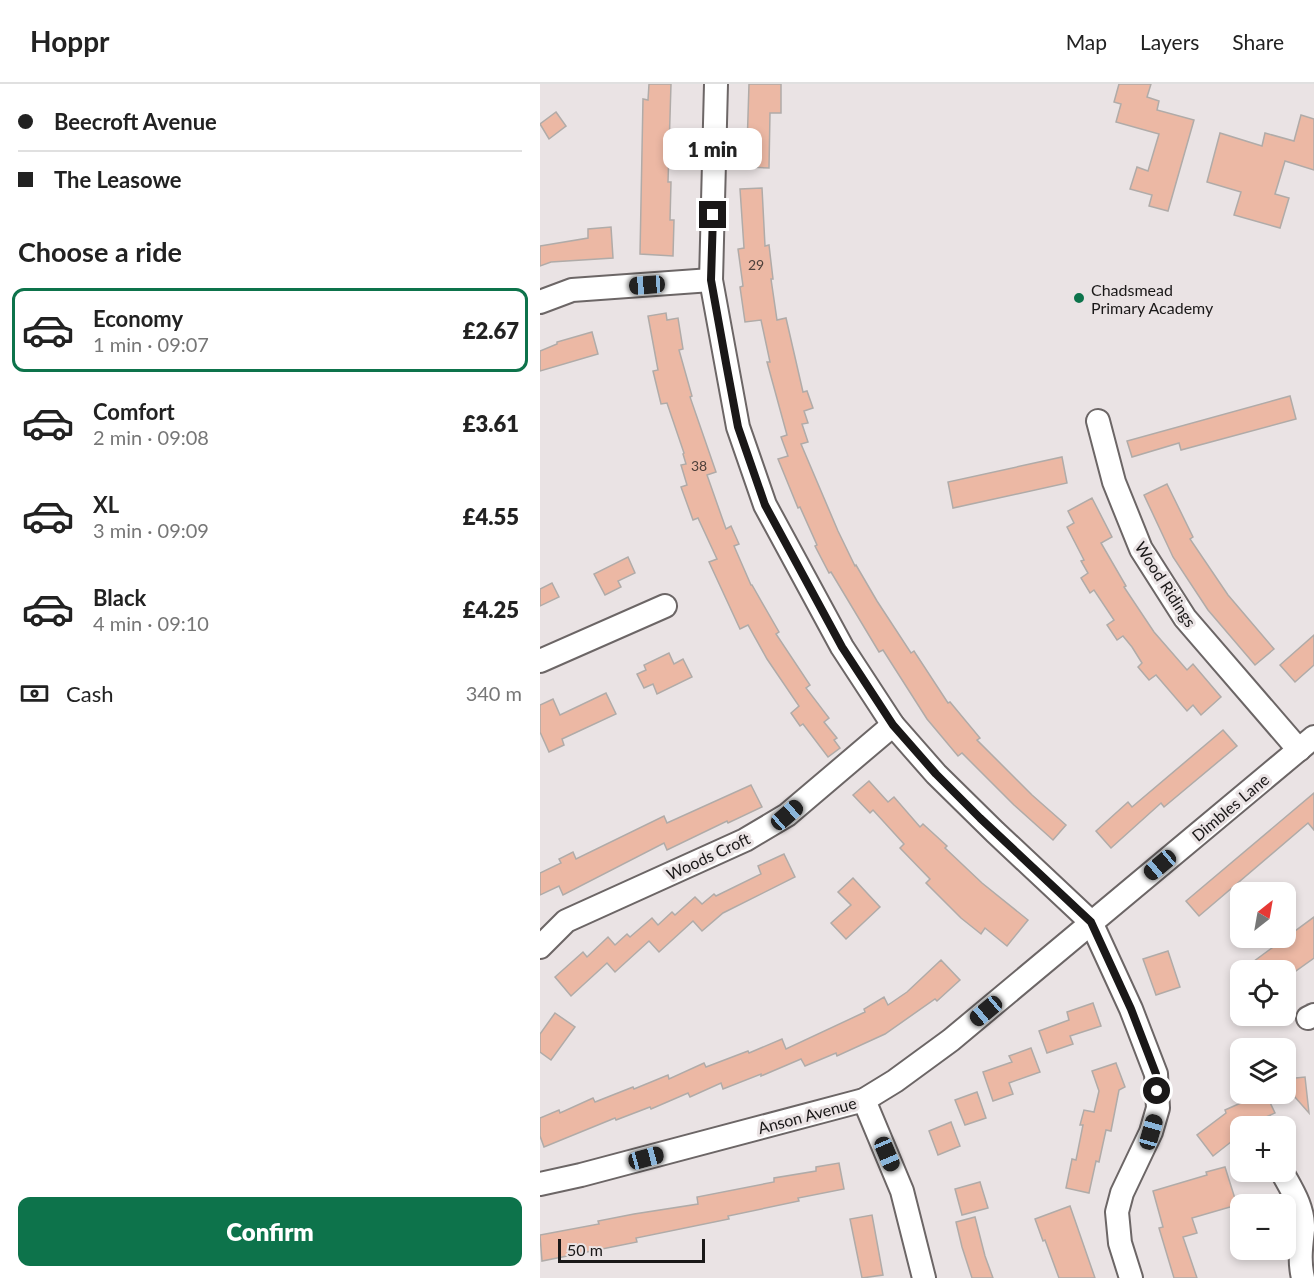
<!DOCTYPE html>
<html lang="en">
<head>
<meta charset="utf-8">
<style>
	body { margin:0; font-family:Lato,sans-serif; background:#f6f6f6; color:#222; height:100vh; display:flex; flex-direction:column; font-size:22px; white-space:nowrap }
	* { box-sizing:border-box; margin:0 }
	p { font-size:20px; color:#767676 }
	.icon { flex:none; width:33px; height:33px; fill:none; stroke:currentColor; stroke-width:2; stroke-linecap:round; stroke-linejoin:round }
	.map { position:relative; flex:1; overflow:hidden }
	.details { display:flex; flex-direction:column; background:#fff; width:540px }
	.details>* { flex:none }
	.top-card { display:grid; align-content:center; height:132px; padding:0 18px; background:#fff }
	.needle { width:39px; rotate:31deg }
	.controls { position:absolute; left:690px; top:798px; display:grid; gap:12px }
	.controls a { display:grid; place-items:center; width:66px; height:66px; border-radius:12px; background:#fff; box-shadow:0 3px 9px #0003; font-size:30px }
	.scale { position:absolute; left:18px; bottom:15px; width:147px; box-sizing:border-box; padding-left:6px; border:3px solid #1a1818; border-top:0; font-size:16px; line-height:21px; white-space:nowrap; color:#1a1818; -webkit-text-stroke:4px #eae3e4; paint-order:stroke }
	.end { position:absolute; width:27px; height:27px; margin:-14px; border:8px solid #1a1818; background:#fff; box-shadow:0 0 0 3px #fff }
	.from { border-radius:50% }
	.bubble { position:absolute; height:42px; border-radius:12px; background:#fff; box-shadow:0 3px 9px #0003; font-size:20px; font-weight:800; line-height:42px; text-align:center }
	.car { position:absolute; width:18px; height:36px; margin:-18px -9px; border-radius:8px; box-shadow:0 0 4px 2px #0007; background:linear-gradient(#222 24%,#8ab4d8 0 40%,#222 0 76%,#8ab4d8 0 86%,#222 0) }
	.top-card b { display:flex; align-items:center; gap:21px; height:57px; font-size:22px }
	.top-card b+b { border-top:2px solid #e0e0e0 }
	.top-card i { width:15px; height:15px; background:#222 }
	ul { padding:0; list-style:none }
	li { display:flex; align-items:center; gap:18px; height:84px; margin:0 12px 9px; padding:0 6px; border:3px solid transparent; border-radius:12px }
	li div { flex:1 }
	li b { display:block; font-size:22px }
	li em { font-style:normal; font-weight:800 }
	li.current { border-color:#0d734b }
	li>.icon { width:54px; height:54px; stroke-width:1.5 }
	h2 { padding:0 18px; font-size:27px; line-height:72px }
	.pay { display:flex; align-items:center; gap:15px; height:66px; padding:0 18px; font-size:22px }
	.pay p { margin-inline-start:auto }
	.button { display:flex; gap:12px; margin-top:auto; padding:12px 18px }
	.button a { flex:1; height:69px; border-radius:12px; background:#0d734b; color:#fff; font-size:24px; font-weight:800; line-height:69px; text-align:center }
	header { display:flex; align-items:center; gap:36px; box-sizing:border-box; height:84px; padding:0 30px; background:#fff; border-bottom:2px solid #e0e0e0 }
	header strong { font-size:28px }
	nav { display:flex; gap:33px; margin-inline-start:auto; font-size:21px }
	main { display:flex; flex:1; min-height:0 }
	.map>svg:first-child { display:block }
</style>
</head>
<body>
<header>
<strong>Hoppr</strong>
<nav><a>Map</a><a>Layers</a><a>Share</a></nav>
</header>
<main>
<section class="details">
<div class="top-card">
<b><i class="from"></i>Beecroft Avenue</b>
<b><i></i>The Leasowe</b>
</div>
<h2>Choose a ride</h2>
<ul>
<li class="current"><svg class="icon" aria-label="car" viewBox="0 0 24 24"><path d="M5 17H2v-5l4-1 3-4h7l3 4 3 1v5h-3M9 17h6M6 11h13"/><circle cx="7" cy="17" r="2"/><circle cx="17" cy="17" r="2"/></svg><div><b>Economy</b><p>1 min · 09:07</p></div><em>£2.67</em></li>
<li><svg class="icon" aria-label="car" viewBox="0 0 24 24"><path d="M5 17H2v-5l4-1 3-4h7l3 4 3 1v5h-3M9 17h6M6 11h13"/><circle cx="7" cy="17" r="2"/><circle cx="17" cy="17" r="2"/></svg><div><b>Comfort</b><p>2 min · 09:08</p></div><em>£3.61</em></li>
<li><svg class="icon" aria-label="car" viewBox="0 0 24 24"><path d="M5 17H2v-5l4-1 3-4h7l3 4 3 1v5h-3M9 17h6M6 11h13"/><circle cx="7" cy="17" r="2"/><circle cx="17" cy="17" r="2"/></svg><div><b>XL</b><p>3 min · 09:09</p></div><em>£4.55</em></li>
<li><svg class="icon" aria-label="car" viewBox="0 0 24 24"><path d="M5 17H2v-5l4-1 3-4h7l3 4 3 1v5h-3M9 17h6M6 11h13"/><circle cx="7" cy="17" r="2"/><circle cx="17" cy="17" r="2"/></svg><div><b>Black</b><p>4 min · 09:10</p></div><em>£4.25</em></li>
</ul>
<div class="pay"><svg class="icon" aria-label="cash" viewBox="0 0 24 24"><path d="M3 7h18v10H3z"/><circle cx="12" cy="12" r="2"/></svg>Cash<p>340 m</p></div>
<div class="button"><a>Confirm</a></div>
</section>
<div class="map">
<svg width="774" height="1194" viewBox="0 0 774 1194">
	<rect width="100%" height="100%" fill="#eae3e4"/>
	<g fill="#ecb8a4" stroke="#b0aba8" stroke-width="1.5">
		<polygon points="109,0 131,0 128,98 131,98 130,136 134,136 133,172 100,170 103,15 108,16"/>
		<polygon points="209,0 241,0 241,29 230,29 229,84 210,83 211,64 207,64"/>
		<polygon points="579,0 611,0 607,13 619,17 617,26 654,36 628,127 609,122 612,111 590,105 597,83 608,87 619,50 576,38 581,20 574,18"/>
		<polygon points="16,28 26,42 9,55 0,40"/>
		<polygon points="761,31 774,35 774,86 745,77 735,110 749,114 740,144 694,131 701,108 667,98 680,49 722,62 725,49 754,57"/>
		<polygon points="222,104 225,162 229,161 233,195 231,195 237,236 246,234 263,308 267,307 273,324 264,327 268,339 262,340 268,358 261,360 298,447 315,482 316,481 337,517 371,569 374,567 408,619 410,618 440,654 437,656 492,711 526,741 513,756 474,721 422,669 418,672 387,635 343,566 339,568 291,488 289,489 275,462 277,461 260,423 258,424 238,375 248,372 241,353 247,351 227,278 230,278 221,236 205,238 200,203 203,202 198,165 204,164 200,105"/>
		<polygon points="71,143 73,174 11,178 0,182 0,162 48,154 48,145"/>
		<polygon points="126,229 127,236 138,234 143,265 139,266 152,312 150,313 176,388 167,391 186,445 191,442 199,460 194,462 211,501 212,501 239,548 236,550 270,601 266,604 289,634 284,638 297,654 294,656 300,664 288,673 263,640 260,642 251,629 259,622 227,575 208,541 200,545 169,478 177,475 158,434 153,436 141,403 147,401 141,381 146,380 143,370 144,369 127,319 121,320 113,287 118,286 108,232"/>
		<polygon points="52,248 58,270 0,287 0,267 17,260 17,258"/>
		<polygon points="750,312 756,335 641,366 639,359 592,373 587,357"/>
		<polygon points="522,373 527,399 413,424 408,398"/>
		<polygon points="627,400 653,453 650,455 688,511 734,565 715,581 668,526 633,473 604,411"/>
		<polygon points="552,414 572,453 561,459 586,502 584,503 614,548 647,586 653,580 681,613 661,631 653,621 647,627 616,591 609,596 598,583 602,579 592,563 583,552 577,556 567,541 574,536 554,506 550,509 541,494 548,489 541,477 544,476 527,443 534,439 528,427"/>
		<polygon points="88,473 95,489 78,497 81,503 65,511 54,490"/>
		<polygon points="12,499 19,513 0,522 0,505"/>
		<polygon points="774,551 774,581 755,598 740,581"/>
		<polygon points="129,569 134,580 143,575 152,593 117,610 113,600 104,604 97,590 106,586 104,581"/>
		<polygon points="66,609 76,630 22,655 24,661 9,668 0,648 0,621 13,615 20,631"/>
		<polygon points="683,646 697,662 624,723 621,719 571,764 556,747 588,718 592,723"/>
		<polygon points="329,697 348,718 354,713 380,743 383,740 407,762 405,764 442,799 488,836 467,862 445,844 441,850 421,834 386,799 390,795 360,764 364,760 333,726 330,729 313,711"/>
		<polygon points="211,701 222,723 188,739 187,737 127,766 124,759 23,811 19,802 0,811 0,789 21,779 19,775 33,768 36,775 124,732 127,739"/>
		<polygon points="774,709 774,746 768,739 659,832 646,817"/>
		<polygon points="244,770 255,793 183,829 162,847 153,837 119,868 109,857 75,888 67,879 31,912 15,893 43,868 47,873 68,853 75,861 87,850 90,853 112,834 118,841 132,828 135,831 155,813 162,820 174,810 176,812 221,790 218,782"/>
		<polygon points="313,794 340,823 306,855 291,839 311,821 298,808"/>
		<polygon points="774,833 774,874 746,894 746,886 702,886"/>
		<polygon points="628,867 640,903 616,911 603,875"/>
		<polygon points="401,876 420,896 397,917 395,915 345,950 297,972 296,969 265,982 261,975 221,992 221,990 183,1005 181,999 150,1013 148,1009 111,1025 110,1023 76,1036 75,1034 4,1063 0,1052 0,1034 19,1026 20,1029 53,1014 55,1018 93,1003 94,1005 128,991 129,995 164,979 166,983 208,967 209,969 242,955 246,965 325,928 324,925 344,913 348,921 367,908"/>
		<polygon points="553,919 561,942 530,952 533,960 507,969 499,947 529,936 527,928"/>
		<polygon points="15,929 35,943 11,976 0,968 0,950"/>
		<polygon points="491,964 500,988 469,999 473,1010 453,1017 443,988 472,978 469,972"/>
		<polygon points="576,979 585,1003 579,1006 571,1047 566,1046 559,1078 556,1077 549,1109 526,1104 532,1075 536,1076 543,1041 540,1041 544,1026 554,1028 559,1007 552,987"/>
		<polygon points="765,993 769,1029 746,1003 746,995"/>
		<polygon points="437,1008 446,1034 425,1041 415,1016"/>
		<polygon points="721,1010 726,1010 735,1029 706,1042 700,1042 700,1045 692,1049 696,1054 673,1072 657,1051 686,1029 685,1026"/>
		<polygon points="411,1038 420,1062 398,1071 389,1047"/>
		<polygon points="299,1079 304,1105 258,1114 259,1117 188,1132 189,1135 96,1154 97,1158 2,1177 0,1151 59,1140 58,1137 94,1130 158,1120 157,1113 234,1098 234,1094 276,1087 276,1083"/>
		<polygon points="685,1083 697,1121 652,1134 657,1149 643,1153 657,1194 634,1194 619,1144 623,1143 613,1107 667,1091 666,1088"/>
		<polygon points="440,1098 448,1124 422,1131 415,1105"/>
		<polygon points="530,1122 538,1145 555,1194 519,1194 505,1156 503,1157 495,1135"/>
		<polygon points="332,1131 343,1191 322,1194 310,1135"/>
		<polygon points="435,1133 445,1172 453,1194 432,1194 422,1163 416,1138"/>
	</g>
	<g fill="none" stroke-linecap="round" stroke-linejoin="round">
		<defs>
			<g id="street">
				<polyline points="176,0 171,196 198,343 225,421 302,563 353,641 396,690 455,748 551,838 591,925 616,990 618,1024 611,1048 582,1109 577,1128 580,1159 591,1194"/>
				<polyline points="0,218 32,206 171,196"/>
				<polyline points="558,337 574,398 601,465 645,534 759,666"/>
				<polyline points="0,577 125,522"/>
				<polyline points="0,863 26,837 205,756 247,731 353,641"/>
				<polyline points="768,934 774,931"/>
				<polyline points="324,1016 362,1107 384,1194"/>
				<path d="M742 1088C752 1106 764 1124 763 1146 761 1163 759 1177 763 1194"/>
				<polyline points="0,1100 41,1091 324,1016 355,997 411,956 774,653"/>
			</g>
		</defs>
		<use href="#street" stroke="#6c6666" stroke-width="26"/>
		<use href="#street" stroke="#fff" stroke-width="22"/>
	</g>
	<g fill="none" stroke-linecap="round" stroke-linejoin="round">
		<polyline stroke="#1a1818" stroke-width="8" points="173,131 171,196 186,279 198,343 225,421 302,563 353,641 396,690 440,734 551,838 591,925 616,990 617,1007"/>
	</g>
	<circle fill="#0d734b" stroke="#eae3e4" stroke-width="2" cx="539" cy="214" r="6"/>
	<g text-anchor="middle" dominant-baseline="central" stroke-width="6" stroke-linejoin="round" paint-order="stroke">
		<g font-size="14" fill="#4e403b">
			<text x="216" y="180">29</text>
			<text x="159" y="381">38</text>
		</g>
		<g font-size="16" fill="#1a1818" stroke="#eae3e4" text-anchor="start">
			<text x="551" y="205">Chadsmead<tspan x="551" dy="18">Primary Academy</tspan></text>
		</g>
		<g font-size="16" fill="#1a1818" stroke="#eae3e4">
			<text transform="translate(626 500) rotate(57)">Wood Ridings</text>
			<text transform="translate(690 723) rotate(-40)">Dimbles Lane</text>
			<text transform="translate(168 772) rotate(-25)">Woods Croft</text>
			<text transform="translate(267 1031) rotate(-15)">Anson Avenue</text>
		</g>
	</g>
</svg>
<div class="controls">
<a><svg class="needle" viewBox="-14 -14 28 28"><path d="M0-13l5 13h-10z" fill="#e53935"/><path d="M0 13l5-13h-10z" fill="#767676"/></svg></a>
<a><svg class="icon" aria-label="locate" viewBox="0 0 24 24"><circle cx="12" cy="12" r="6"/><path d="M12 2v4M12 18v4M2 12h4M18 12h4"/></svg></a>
<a><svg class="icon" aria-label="layers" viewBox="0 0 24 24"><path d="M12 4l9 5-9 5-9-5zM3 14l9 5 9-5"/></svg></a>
<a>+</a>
<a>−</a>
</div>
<div class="scale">50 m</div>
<i class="end from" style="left:617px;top:1007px"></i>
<i class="end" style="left:173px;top:131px"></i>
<div class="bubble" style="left:123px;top:44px;width:99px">1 min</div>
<i class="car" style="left:107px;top:201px;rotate:266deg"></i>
<i class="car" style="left:247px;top:731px;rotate:49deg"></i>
<i class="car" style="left:620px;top:781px;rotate:230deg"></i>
<i class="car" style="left:446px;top:927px;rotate:230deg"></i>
<i class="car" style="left:611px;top:1048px;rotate:16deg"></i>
<i class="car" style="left:347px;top:1070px;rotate:157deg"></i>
<i class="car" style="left:106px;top:1074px;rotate:75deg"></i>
</div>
</main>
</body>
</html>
